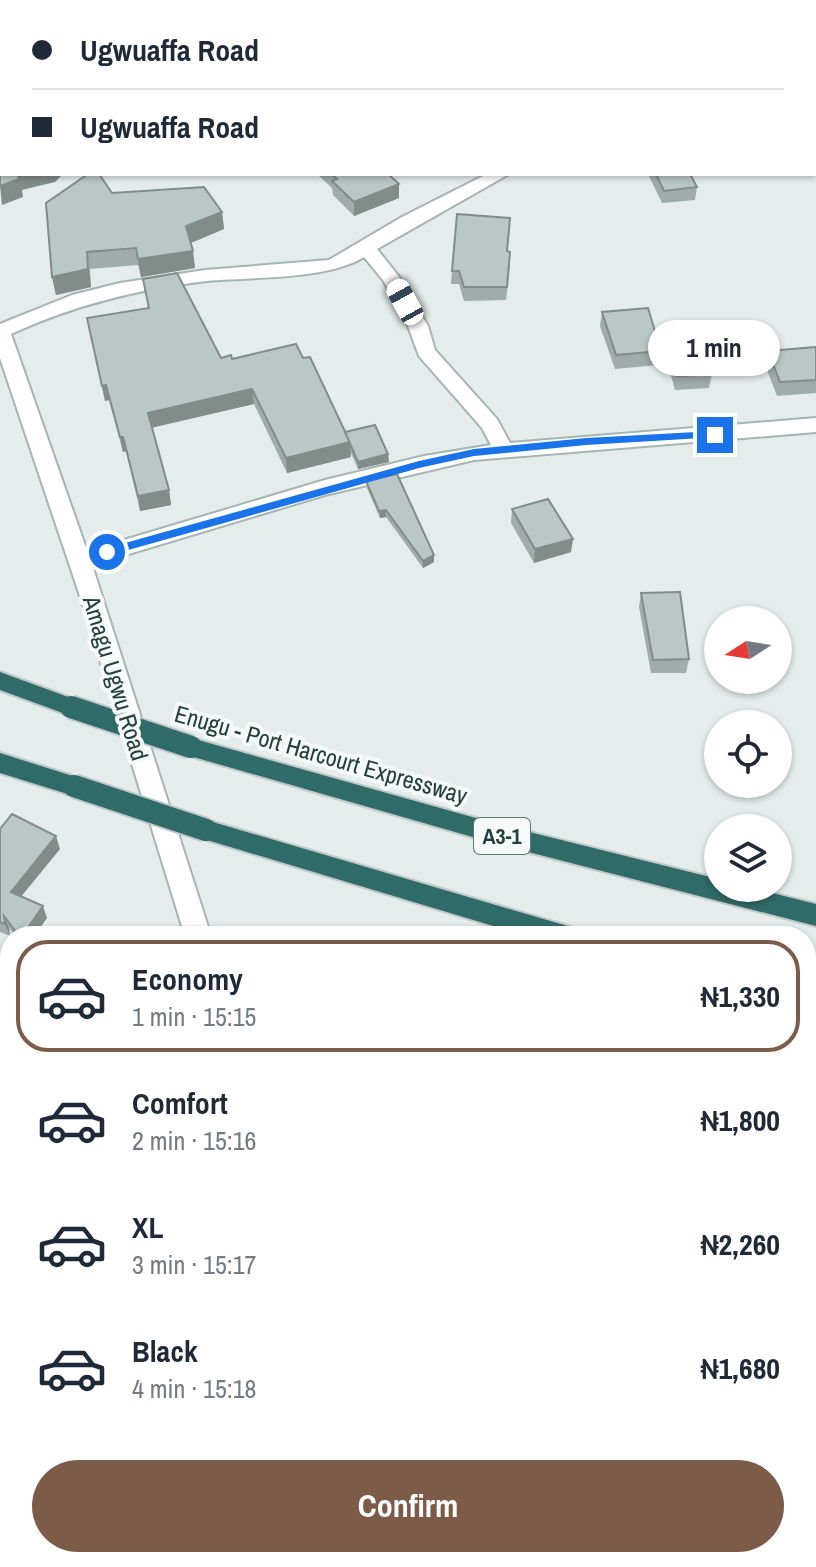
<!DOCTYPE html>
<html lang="en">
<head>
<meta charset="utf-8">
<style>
	body { margin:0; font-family:"Archivo Narrow",sans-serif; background:#f2f2f3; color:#1f2937; height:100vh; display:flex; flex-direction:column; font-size:30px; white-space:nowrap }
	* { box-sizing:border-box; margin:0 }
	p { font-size:26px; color:#747a83 }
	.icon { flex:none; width:44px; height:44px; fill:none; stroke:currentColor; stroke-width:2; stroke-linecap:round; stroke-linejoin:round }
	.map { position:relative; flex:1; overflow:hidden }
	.details { position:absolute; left:0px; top:926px; width:816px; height:642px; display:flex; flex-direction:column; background:#fff; border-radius:32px 32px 0 0; box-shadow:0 2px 6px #0004 }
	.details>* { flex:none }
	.hud { position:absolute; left:0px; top:0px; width:816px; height:176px; box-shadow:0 2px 6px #0004; display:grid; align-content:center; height:176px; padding:0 32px; background:#fff }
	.needle { width:52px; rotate:258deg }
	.fabs { position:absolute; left:704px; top:606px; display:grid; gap:16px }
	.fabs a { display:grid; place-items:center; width:88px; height:88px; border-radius:50%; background:#fff; box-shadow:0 2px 6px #0004; font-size:40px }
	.end { position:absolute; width:36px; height:36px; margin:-18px; border:10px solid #1a73e8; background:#fff; box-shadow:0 0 0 4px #fff }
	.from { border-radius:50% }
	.bubble { position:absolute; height:56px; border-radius:28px; background:#fff; box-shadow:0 2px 6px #0004; font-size:26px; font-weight:800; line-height:56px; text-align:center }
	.car { position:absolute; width:24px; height:48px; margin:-24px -12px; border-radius:10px; box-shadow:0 0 6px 2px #0007; background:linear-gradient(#fff 24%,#345 0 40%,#fff 0 76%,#345 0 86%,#fff 0) }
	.hud b { display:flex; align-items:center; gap:28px; height:76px; font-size:30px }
	.hud b+b { border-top:2px solid #e0e1e3 }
	.hud i { width:20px; height:20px; background:#1f2937 }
	ul { padding:14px 0 0; list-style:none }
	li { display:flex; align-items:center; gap:24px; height:112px; margin:0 16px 12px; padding:0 16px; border:4px solid transparent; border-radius:32px }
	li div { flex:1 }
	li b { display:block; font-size:30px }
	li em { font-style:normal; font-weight:800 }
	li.on { border-color:#7d5b49 }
	li>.icon { width:72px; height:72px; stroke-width:1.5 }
	.primary-button { display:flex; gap:16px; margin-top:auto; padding:16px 32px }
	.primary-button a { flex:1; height:92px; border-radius:48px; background:#7d5b49; color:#fff; font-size:32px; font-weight:800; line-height:92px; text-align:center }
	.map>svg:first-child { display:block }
</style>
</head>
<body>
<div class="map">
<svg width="816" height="1567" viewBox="0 0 816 1567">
	<rect width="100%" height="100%" fill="#e4edeb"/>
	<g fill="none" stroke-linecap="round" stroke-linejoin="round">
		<defs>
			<g id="minor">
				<rect x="814" y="77" width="2" height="10"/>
				<path d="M487 174H509L377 249 400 278 428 326 435 350 497 419 510 443 816 418V432L474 460 325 495 92 565 211 936H185L83 605 0 358V324L72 295 120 283 205 270 329 260 402 217ZM364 257 383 280 408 326 419 356 482 428 491 445 424 456 325 480 87 551 11 334C74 305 138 289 207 281 251 277 327 280 364 257Z"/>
				<polygon points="10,1421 10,1454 0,1459 0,1426"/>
				<polygon points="412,1558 444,1558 447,1567 415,1567"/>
			</g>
			<g id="highway">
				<polygon points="0,672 79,701 83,707 79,713 71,716 0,690"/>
				<polygon points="191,738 497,824 718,879 718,888 752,888 816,904 816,926 497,844 183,754 179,747 183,740"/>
				<polygon points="0,753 82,779 86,786 82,793 74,796 0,773"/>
				<polygon points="206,820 564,925 573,928 577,936 527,936 197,837 194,830 197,823"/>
				<polygon points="806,989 816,991 816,1015 806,1013"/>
			</g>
		</defs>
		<use href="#minor" stroke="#a6b5b3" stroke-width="4"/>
		<use href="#highway" stroke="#c1c9c8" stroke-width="4"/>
		<use href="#minor" fill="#fff" fill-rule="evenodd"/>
		<use href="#highway" fill="#2f6b68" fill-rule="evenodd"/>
		<defs>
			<g id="highway-bridge">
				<polyline points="71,707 191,747"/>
				<polyline points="74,786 206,830"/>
			</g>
		</defs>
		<use href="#highway-bridge" stroke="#c1c9c8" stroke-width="26" stroke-linecap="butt"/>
		<use href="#highway-bridge" stroke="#2f6b68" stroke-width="22"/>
	</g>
	<g fill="#9faca9">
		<polygon points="25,0 164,0 159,2 26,2"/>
		<polygon points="177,0 211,0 206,2 179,2"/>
		<polygon points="482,0 518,0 518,2 484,2"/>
		<polygon points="317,174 388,174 399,184 399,198 354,216 333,195 332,188"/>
		<polygon points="648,174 690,174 697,187 695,200 662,203"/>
		<polygon points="112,193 222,212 224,229 191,243 195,268 141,277 138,265 90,269 91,287 56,295 52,277"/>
		<polygon points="507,251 510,265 506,300 464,301 459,284 451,284 452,271"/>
		<polygon points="143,279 221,358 303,358 345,432 388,454 389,462 358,469 350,451 351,457 287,473 254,404 152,427 169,490 171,505 140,511 126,451 123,452 109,400 105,401 87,318 148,308"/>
		<polygon points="602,312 661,351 659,365 615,369 600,326"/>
		<polygon points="668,340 712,374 709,388 675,390 665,354"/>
		<polygon points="816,347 816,393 777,396 765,365 768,351"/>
		<polygon points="366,481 434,562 423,568 386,517 380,518 367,488"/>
		<polygon points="512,509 571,552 534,563 511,523"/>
		<polygon points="641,593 689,659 686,673 651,673 639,607"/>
		<polygon points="0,829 60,849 21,896 47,918 34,936 15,936 9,928 10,936 0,932"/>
		<polygon points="10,1026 10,1140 0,1142 0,1028"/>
		<polygon points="806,1188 816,1191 816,1294 806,1291"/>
		<polygon points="816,1368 816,1466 806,1447 806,1372"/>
		<polygon points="531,1558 750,1558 754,1567 534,1567"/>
	</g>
	<g fill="#828c89">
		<polygon points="32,0 79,0 79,2 30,2 30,1"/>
		<polygon points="130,0 164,0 159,2 125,2"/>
		<polygon points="188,0 211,0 206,2 189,2"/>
		<polygon points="17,174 63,174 55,182 22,190 23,197 2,205 0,186"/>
		<polygon points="399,184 399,198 354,216 354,202"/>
		<polygon points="222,212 224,229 188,244 186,226"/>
		<polygon points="193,251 195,268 141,277 138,259"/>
		<polygon points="87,252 91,287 56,295 52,277"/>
		<polygon points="106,385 109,400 105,401 102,386"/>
		<polygon points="252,389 254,404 151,428 148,413"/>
		<polygon points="120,437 123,437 126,451 123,452"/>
		<polygon points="350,442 351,457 287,473 286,458"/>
		<polygon points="388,454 389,462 358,469 358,462"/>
		<polygon points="169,490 171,505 140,511 138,496"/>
		<polygon points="386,510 386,517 380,518 379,511"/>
		<polygon points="573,539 571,552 534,563 535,549"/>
		<polygon points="434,555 434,562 423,568 423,561"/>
		<polygon points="56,836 60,849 15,904 11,892"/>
		<polygon points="43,906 47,918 34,936 22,936"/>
		<polygon points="4,916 9,928 10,936 5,924"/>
	</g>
	<g fill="#b9c8c4" stroke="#828c89" stroke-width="2">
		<polygon points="91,0 130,0 125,2 94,2"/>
		<polygon points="547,0 555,0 557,2 542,2"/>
		<polygon points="0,117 2,122 2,174 17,174 19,179 0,186"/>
		<polygon points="88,174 99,174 112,193 204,187 222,212 186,226 193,251 138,259 136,248 87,252 88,269 52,277 46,203"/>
		<polygon points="331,174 388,174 399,184 354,202 332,181 337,179"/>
		<polygon points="656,174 690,174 697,187 664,191"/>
		<polygon points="457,214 510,218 507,251 510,252 507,287 464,287 459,271 452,271"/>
		<polygon points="177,273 221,358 231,355 232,359 296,344 303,358 310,357 350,442 286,458 252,389 148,413 169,490 138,496 123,437 120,437 106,385 102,386 87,318 149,308 143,279"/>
		<polygon points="648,308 661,351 616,355 602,312"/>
		<polygon points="702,338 712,374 677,376 668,340"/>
		<polygon points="816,347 816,380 780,382 768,351"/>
		<polygon points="375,425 388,454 358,462 345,432"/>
		<polygon points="397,474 434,555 423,561 386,510 379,511 366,481"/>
		<polygon points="548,499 573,539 535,549 512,509"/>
		<polygon points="680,592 689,659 653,660 641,593"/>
		<polygon points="12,814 56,836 11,892 43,906 22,936 19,936 4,916 5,924 0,922 0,829"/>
		<polygon points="10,1026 10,1104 6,1105 10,1114 10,1128 0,1130 0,1028"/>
		<polygon points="806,1188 816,1191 816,1279 806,1276"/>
		<polygon points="816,1368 816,1440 806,1420 806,1372"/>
		<polygon points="537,1558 750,1558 754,1567 540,1567"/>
	</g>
	<polygon fill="#1a73e8" points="715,431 719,432 719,437 586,445 474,456 419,468 107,556 102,552 107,548 419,461 474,449 586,438"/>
	<g text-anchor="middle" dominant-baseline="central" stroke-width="8" stroke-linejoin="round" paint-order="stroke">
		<rect fill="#f5faf8" stroke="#627774" stroke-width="2" x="474" y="818" width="56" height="36" rx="6"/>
		<g font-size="22" font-weight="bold" fill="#233f3c">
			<text x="502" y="836">A3-1</text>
		</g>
		<g font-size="24" fill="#233f3c" stroke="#f5faf8">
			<text transform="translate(116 678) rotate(73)">Amagu Ugwu Road</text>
			<text transform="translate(321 754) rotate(16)">Enugu - Port Harcourt Expressway</text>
		</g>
	</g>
</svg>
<div class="fabs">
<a><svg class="needle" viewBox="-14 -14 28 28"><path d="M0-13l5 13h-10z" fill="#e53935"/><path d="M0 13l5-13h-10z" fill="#747a83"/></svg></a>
<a><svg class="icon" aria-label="locate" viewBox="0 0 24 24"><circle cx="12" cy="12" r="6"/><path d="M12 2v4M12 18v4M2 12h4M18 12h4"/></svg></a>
<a><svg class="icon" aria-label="layers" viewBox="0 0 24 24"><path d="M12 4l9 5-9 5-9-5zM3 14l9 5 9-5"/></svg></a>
</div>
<i class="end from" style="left:107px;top:552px"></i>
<i class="end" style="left:715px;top:435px"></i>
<div class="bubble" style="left:648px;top:320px;width:132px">1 min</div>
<i class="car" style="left:405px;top:302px;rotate:331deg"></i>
<div class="hud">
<b><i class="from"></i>Ugwuaffa Road</b>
<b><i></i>Ugwuaffa Road</b>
</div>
<section class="details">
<ul>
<li class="on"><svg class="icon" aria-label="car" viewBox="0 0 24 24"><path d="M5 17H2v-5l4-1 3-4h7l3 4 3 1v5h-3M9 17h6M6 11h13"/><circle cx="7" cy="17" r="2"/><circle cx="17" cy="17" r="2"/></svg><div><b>Economy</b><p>1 min · 15:15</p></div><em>₦1,330</em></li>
<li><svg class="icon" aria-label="car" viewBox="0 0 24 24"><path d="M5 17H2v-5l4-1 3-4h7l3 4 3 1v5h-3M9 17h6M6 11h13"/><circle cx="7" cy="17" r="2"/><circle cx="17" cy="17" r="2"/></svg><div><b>Comfort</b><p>2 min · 15:16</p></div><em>₦1,800</em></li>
<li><svg class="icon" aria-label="car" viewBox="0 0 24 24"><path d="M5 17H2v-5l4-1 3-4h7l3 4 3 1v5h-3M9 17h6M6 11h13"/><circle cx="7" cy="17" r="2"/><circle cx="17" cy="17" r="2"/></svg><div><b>XL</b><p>3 min · 15:17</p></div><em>₦2,260</em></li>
<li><svg class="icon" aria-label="car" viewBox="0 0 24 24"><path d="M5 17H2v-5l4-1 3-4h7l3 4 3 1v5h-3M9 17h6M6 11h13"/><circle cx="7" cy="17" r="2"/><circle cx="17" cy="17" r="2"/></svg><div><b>Black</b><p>4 min · 15:18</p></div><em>₦1,680</em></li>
</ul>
<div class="primary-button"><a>Confirm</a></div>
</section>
</div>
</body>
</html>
